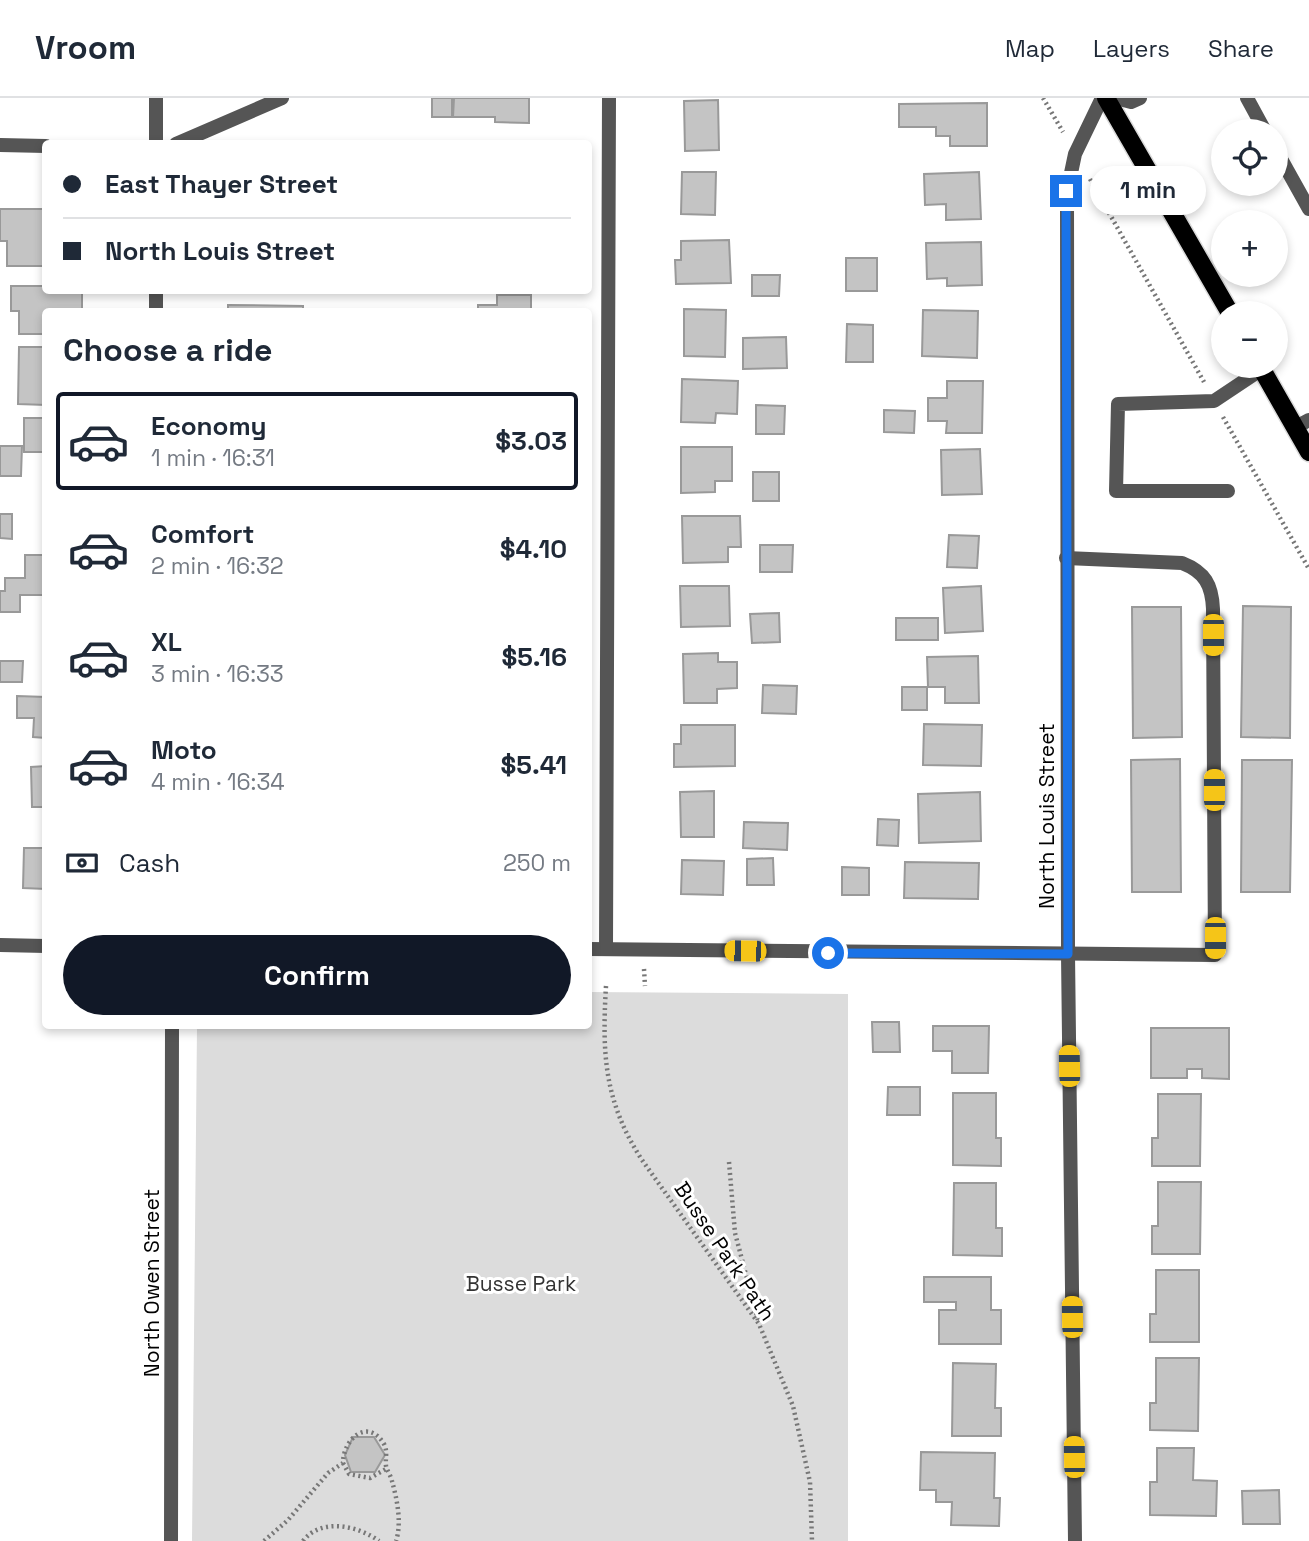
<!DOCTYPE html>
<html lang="en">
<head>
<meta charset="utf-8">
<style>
	body { margin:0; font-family:"Space Grotesk",sans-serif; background:#f6f6f7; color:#1f2937; height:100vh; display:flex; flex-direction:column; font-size:26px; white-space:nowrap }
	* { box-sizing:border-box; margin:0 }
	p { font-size:23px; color:#747a83 }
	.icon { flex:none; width:38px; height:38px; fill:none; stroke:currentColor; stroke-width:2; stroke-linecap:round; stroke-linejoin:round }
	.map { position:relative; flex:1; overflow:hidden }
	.sheet { position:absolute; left:42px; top:210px; width:550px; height:721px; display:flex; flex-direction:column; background:#fff; border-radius:7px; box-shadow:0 4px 10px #0003 }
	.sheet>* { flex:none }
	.banner { position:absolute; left:42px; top:42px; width:550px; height:154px; border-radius:7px; box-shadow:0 4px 10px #0003; display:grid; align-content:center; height:154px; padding:0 21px; background:#fff }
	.fabs { position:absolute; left:1211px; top:21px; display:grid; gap:14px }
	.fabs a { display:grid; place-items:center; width:77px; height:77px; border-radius:50%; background:#fff; box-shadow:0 4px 10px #0003; font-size:35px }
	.end { position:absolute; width:32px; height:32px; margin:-16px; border:9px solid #1a73e8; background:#fff; box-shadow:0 0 0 4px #fff }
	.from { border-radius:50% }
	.bubble { position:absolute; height:49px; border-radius:24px; background:#fff; box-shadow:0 4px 10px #0003; font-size:23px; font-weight:600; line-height:49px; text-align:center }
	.car { position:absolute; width:21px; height:42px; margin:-21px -10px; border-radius:9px; box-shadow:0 0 5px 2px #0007; background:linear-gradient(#f5c518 24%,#345 0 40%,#f5c518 0 76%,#345 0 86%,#f5c518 0) }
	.banner b { display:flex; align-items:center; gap:24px; height:66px; font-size:26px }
	.banner b+b { border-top:2px solid #e0e1e3 }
	.banner i { width:18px; height:18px; background:#1f2937 }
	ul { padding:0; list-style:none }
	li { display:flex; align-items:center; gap:21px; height:98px; margin:0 14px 10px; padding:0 7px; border:4px solid transparent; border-radius:7px }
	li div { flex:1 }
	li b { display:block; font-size:26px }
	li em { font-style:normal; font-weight:600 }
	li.selected { border-color:#111827 }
	li>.icon { width:63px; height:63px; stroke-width:1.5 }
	h2 { padding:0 21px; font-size:32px; line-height:84px }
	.pay { display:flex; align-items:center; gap:18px; height:77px; padding:0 21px; font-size:26px }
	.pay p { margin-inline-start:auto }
	.action { display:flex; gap:14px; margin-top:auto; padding:14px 21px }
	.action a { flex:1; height:80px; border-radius:42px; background:#111827; color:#fff; font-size:28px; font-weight:600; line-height:80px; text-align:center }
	header { display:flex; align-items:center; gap:42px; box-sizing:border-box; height:98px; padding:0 35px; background:#fff; border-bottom:2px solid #e0e1e3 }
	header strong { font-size:33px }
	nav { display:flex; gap:38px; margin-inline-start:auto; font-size:24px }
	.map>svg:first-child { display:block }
</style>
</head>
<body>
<header>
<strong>Vroom</strong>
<nav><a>Map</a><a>Layers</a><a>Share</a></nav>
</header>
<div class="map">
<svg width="1309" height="1443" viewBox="0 0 1309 1443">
	<rect width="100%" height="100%" fill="#fff"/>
	<polygon fill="#dcdcdc" points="588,894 848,896 848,1443 192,1443 197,928 588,928"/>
	<g fill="#c4c4c4" stroke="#999" stroke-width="2">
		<rect x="432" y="0" width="20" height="19"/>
		<polygon points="454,0 529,0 529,25 495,24 495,19 453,19"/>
		<polygon points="718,2 719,52 685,53 684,3"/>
		<polygon points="987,5 987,48 950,48 950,38 936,38 936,29 899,29 899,6"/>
		<polygon points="682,74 716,74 715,117 681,116"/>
		<polygon points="979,74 981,121 946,122 946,106 925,107 924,76"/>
		<polygon points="0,111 46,111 46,168 7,168 7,143 0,143"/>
		<polygon points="729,142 731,185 676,186 675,162 681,162 681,143"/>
		<polygon points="981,144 982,187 947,188 947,180 927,181 926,145"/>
		<rect x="846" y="160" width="31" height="33"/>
		<polygon points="752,177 780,177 779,198 752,198"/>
		<polygon points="11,188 46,188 46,192 82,192 82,214 46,214 46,236 19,236 19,213 11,213"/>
		<polygon points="497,197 531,197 531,214 478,214 478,207 497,207"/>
		<polygon points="228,207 303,208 303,214 228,214"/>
		<polygon points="684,211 726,212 725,259 684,258"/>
		<polygon points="923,212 978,213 977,260 922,258"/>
		<polygon points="847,226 873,227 873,264 846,264"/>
		<polygon points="786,239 787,270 743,271 743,240"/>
		<polygon points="19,249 46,249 46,307 18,306"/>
		<polygon points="682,281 738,283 737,316 716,315 715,325 681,324"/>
		<polygon points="947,283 983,283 982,335 946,335 947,323 928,323 928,300 947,300"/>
		<polygon points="756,307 785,308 784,336 756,336"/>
		<polygon points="884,312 915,313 914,335 884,334"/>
		<polygon points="24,320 46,320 46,370 43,370 43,354 24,354"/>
		<polygon points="0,348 22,348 21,378 0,378"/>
		<polygon points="681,349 732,349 732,383 715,383 715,394 681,395"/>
		<polygon points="980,351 982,396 942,397 941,352"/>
		<rect x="753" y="374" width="26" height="29"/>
		<polygon points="0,416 12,416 12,441 0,440"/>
		<polygon points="682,418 740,418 741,449 728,449 728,464 683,465"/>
		<polygon points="949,437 979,438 977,470 947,469"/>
		<polygon points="760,447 793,447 792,474 760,474"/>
		<polygon points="25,457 46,457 46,497 20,497 20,514 0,514 0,493 5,493 5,480 25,480"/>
		<polygon points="680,488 729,488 730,528 681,529"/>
		<polygon points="981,488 983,533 945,535 943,490"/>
		<polygon points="1243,508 1291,509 1290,640 1241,639"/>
		<polygon points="1132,509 1181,509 1182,639 1133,640"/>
		<polygon points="779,515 780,544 752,545 750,516"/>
		<rect x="896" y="520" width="42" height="22"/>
		<polygon points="718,555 718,564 737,564 737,590 717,591 717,605 684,605 683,556"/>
		<polygon points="978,558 979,605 945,605 945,589 928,589 927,559"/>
		<polygon points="0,563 23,563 22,584 0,584"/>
		<polygon points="763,587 797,588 796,616 762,615"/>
		<rect x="902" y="589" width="25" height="23"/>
		<polygon points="17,598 46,599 46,640 33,639 34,620 17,620"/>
		<polygon points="924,626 982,627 981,668 923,667"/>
		<polygon points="681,627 735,627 735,668 674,669 674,646 681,646"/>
		<polygon points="1180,661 1181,794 1132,794 1131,662"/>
		<polygon points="1242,662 1292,662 1290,794 1241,794"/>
		<polygon points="46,668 46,709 32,709 31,669"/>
		<polygon points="714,693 714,739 681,739 680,694"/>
		<polygon points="980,694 981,743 919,745 918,696"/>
		<polygon points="878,721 899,722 898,748 877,747"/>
		<polygon points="744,724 788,725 787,752 743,750"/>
		<polygon points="43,741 46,741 46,791 23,790 24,750 43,750"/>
		<polygon points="773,760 774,787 747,787 747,761"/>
		<polygon points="682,762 724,763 723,797 681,796"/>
		<polygon points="905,764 979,765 978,801 904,800"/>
		<polygon points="842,769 869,770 869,797 842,797"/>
		<polygon points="872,924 899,924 900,954 873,954"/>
		<polygon points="933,928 989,928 988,975 952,975 952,953 933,953"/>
		<polygon points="1151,930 1229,930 1229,981 1202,980 1202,971 1187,971 1187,980 1151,980"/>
		<polygon points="888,989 920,989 920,1017 887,1017"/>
		<polygon points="953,995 996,995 996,1040 1001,1040 1001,1068 953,1067"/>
		<polygon points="1158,996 1201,996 1200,1068 1152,1068 1152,1040 1158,1040"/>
		<polygon points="1158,1084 1201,1084 1200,1156 1152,1156 1152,1128 1158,1128"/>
		<polygon points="954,1085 996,1085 996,1130 1002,1130 1002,1158 953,1157"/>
		<polygon points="1156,1172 1199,1172 1199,1244 1150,1244 1150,1216 1156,1216"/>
		<polygon points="924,1179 991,1179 991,1212 1001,1212 1001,1246 939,1246 939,1212 956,1212 956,1204 924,1204"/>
		<polygon points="1156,1260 1199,1260 1198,1333 1150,1332 1150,1305 1156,1305"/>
		<polygon points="953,1265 996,1266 995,1310 1001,1310 1001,1338 952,1338"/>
		<polygon points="353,1339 374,1339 385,1357 375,1374 351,1374 345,1357"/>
		<polygon points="1157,1350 1194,1350 1193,1382 1217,1383 1216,1418 1150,1417 1150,1384 1157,1384"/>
		<polygon points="921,1354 995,1355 994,1400 1000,1400 999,1428 951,1427 952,1404 936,1404 936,1392 920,1392"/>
		<polygon points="1279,1392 1280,1426 1243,1426 1242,1393"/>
	</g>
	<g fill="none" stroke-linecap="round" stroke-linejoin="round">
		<defs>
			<g id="primary">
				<polyline points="1106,0 1230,215"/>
				<polyline points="1260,268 1309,354"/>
			</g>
		</defs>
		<use href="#primary" stroke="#dbdbdb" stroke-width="21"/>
		<g stroke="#777" stroke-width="4.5" stroke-dasharray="2 3.5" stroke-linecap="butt">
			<polyline points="1043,0 1063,34"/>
			<polyline points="1090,81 1204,284"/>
			<polyline points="1223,319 1309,471"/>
			<polyline points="644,871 645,888"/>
			<path d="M606 888C602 956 604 1003 642 1062L759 1226 793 1308 810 1384 812 1443"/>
			<polyline points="729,1064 735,1135 758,1222"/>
			<polyline points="343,1365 349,1376 370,1380 386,1371"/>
			<path d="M264 1443 288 1422 328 1375 343 1365C343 1341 368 1319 384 1346 388 1354 385 1360 386 1368 387 1373 391 1378 392 1383 397 1401 402 1425 396 1443"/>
			<path d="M303 1443C321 1419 359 1428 379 1443"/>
		</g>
		<g stroke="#555" stroke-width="14">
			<polyline points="1116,0 1131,4 1140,0"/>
			<polyline points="1247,0 1265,33"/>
			<polyline points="1276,52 1309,111"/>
			<polyline points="1296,329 1309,322"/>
			<polyline points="1228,393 1116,393 1118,306 1214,303 1262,271"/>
		</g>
		<g stroke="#555" stroke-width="14">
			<polyline points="156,46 156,0"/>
			<polyline points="176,46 282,0"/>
			<polyline points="0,47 46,48"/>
			<polyline points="156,192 156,214"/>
			<polyline points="0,847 46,848"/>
			<path d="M588 851 1215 857 1213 511C1212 487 1205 474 1182 465L1066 460"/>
			<polyline points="606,851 609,0"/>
			<polyline points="171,1443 172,928"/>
			<polyline points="1075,1443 1068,856 1067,94 1075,56 1102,0"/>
		</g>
		<use href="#primary" stroke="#000" stroke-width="18"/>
	</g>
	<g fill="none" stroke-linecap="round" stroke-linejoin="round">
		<polyline stroke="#1a73e8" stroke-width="9" points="828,855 1068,856 1066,93"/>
	</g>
	<g text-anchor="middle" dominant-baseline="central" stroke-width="6" stroke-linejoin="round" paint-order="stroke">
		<g font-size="21" fill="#000" stroke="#fff">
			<text transform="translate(1046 718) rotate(-90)">North Louis Street</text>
			<text transform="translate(725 1153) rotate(56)">Busse Park Path</text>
			<text transform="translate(151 1185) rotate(-90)">North Owen Street</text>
		</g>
		<g font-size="21" fill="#333" stroke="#fff">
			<text x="521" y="1185">Busse Park</text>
		</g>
	</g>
</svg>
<div class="fabs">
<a><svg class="icon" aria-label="locate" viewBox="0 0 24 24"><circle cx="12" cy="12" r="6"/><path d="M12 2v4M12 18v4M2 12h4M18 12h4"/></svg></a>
<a>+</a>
<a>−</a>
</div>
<i class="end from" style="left:828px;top:855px"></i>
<i class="end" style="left:1066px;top:93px"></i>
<div class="bubble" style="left:1090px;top:68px;width:116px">1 min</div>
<i class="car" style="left:1213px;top:537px;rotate:180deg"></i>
<i class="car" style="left:1214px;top:692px;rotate:0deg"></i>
<i class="car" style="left:1215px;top:840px;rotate:180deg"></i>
<i class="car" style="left:745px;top:853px;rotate:271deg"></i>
<i class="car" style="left:1069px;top:968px;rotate:359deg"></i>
<i class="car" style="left:1072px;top:1219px;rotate:359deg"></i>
<i class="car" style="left:1074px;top:1359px;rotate:359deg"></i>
<div class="banner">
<b><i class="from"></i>East Thayer Street</b>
<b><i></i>North Louis Street</b>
</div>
<section class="sheet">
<h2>Choose a ride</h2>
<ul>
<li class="selected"><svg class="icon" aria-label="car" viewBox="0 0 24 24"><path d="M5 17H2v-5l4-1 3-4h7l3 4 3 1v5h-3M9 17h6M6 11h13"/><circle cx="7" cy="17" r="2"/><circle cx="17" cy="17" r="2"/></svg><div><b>Economy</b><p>1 min · 16:31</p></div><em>$3.03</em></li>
<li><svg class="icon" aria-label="car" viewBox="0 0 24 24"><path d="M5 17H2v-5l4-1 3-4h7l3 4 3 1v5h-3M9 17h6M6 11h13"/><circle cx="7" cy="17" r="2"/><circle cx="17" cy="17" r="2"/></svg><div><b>Comfort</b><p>2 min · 16:32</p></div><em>$4.10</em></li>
<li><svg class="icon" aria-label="car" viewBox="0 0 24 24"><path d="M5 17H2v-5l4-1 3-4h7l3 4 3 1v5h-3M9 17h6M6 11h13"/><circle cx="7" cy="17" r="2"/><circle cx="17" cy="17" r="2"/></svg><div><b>XL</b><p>3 min · 16:33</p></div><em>$5.16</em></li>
<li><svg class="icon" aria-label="car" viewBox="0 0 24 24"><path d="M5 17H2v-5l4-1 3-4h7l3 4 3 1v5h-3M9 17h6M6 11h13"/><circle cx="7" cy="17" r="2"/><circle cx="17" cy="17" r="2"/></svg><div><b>Moto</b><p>4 min · 16:34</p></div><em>$5.41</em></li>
</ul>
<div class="pay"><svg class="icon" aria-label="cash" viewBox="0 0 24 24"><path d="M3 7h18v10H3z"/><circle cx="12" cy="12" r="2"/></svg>Cash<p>250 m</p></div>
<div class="action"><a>Confirm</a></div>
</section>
</div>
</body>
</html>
